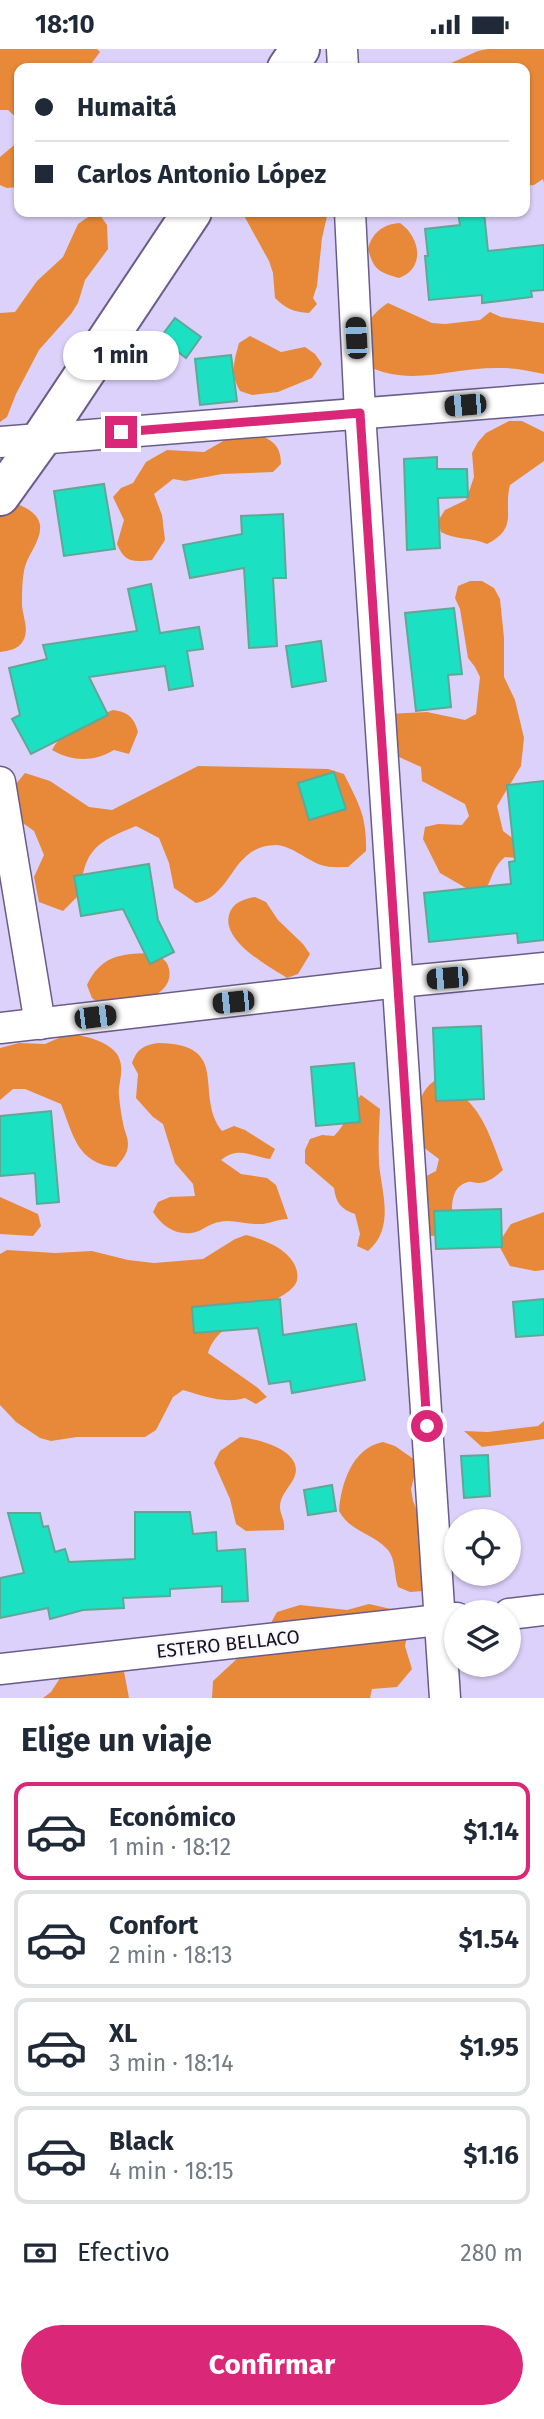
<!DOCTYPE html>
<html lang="es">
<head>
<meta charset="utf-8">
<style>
	body { margin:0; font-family:"Fira Sans",sans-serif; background:#f6f6f7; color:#1f2937; height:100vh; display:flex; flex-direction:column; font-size:26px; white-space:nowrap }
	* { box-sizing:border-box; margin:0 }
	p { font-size:23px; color:#747a83 }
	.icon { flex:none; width:38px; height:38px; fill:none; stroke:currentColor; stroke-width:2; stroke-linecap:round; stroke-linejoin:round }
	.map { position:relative; height:1649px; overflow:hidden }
	.details { display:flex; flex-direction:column; background:#fff; flex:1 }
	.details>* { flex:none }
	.top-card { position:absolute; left:14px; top:14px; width:516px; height:154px; border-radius:14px; box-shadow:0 2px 5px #0004; display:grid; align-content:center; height:154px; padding:0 21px; background:#fff }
	.controls { position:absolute; left:444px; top:1460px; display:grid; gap:14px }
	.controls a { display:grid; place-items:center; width:77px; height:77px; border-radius:50%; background:#fff; box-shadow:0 2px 5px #0004; font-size:35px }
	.end { position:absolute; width:32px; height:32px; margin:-16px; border:9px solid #db2777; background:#fff; box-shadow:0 0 0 4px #fff }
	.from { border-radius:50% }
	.bubble { position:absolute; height:49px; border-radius:24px; background:#fff; box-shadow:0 2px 5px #0004; font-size:23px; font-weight:700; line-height:49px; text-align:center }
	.car { position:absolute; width:21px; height:42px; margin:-21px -10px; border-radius:9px; box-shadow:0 0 5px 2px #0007; background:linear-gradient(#222 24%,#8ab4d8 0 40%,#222 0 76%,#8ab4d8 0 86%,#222 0) }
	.top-card b { display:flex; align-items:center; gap:24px; height:66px; font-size:26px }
	.top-card b+b { border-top:2px solid #e0e1e3 }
	.top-card i { width:18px; height:18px; background:#1f2937 }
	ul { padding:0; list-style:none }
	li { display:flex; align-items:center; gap:21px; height:98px; margin:0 14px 10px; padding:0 7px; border:4px solid #e0e1e3; border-radius:14px }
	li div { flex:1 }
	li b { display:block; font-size:26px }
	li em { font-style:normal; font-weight:700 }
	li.on { border-color:#db2777 }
	li>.icon { width:63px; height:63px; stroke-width:1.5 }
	h2 { padding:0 21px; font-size:32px; line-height:84px }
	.pay { display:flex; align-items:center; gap:18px; height:77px; padding:0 21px; font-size:26px }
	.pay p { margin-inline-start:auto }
	.primary-button { display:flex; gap:14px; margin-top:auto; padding:14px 21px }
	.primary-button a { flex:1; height:80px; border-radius:42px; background:#db2777; color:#fff; font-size:28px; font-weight:700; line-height:80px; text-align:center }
	.status { display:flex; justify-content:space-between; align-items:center; height:49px; padding:0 35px; background:#fff; direction:ltr }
	.status svg { height:19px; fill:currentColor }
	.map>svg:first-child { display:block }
</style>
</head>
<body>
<div class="status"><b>18:10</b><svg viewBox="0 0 49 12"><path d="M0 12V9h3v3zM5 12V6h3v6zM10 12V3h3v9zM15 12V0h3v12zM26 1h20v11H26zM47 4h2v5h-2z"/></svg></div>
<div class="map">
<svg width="544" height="1649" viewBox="0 0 544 1649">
	<rect width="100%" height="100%" fill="#dcd1fa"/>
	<g fill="#e78938">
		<polygon points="0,0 97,0 100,3 88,19 19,19 19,71 8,61 0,61"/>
		<polygon points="488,0 544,0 544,134 543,130 534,136 525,137 525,19 440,19 478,2"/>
		<polygon points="19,92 19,138 7,139 0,136 0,108"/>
		<path d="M242 163H328L322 189 317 237 313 249 317 255 309 264C294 263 286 260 275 249L273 224 269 212Z"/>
		<polygon points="100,166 107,176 108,200 85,231 78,254 71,265 39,301 16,345 7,368 0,373 0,264 15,263 37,232 63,208 78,175 88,168"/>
		<path d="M400 174C420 188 426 219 399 229 378 223 374 221 368 200 372 183 384 175 400 174Z"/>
		<path d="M388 254 432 274 445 275 480 271 490 263 501 268 544 274V325C530 322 515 319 501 319 442 318 408 343 352 309 361 287 367 267 388 254Z"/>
		<path d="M250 287 281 303 305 298 315 305 322 315 312 329 278 343 252 346 240 342C230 324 234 313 239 294Z"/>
		<path d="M509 372H522L544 383V412L510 436C503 463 519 479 487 495 471 488 455 491 441 483L438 472 445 461 466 451 474 428 472 404 478 393 486 384Z"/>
		<path d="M250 383C268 389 281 393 281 415L273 423 222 425 185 432 173 430 154 445 162 466 165 491 152 511C133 513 125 514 117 495L124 471 113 448 121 439 133 434 146 413 167 401 204 403 237 384Z"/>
		<path d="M12 453C23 457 38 463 40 476 42 492 26 507 24 522 22 532 22 544 22 555 22 567 30 580 23 592 19 600 8 602 0 603V462Z"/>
		<path d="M470 532H482L494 539 500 550 504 589V628L515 651 524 689 521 717 497 757 503 782 523 797 529 810 505 808C492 819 493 829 484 843H473L440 824 423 790 425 778 438 775 462 776 469 767 465 755 422 732 421 718 399 708 390 699 387 665 427 663 465 671 476 665 480 628 475 618 468 609 460 560 455 549 458 537Z"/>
		<path d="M113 661C128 663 134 668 138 683L129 705 114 701C94 713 73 713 52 701 66 676 88 670 113 661Z"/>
		<path d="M198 717 328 720 344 725C359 755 367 768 366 802L348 818C339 818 329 819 321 816 307 811 290 796 276 796 230 797 234 847 196 854L174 839 169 814 159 789 136 777C96 793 84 801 80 845L63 862 39 853 34 828 44 806 34 782 13 767 10 742 25 724 50 732 89 758 112 761Z"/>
		<path d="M255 848 266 853 278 871 303 895 310 905 298 925 287 929C268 917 222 892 229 866 232 854 243 850 255 848Z"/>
		<path d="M149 904C158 907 167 909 169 920 175 948 131 956 112 964L92 949 87 936C101 907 119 905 149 904Z"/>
		<path d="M68 985C83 986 108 992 117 1005 126 1020 118 1032 119 1047 120 1056 121 1065 123 1074 124 1081 128 1088 128 1095 128 1105 122 1111 116 1118 77 1115 73 1085 61 1055L25 1040H13L0 1051V999L19 994 45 995Z"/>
		<path d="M158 994C233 995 193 1045 222 1082L234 1077 245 1081 275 1100 270 1110C250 1107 239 1097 221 1111L241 1125 267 1129 276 1136 288 1170C277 1170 268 1176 257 1175 244 1175 231 1170 219 1173 212 1174 205 1179 199 1182 180 1189 163 1179 153 1163L158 1153 170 1148 195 1147 193 1135 175 1114 163 1075 153 1068 136 1049 138 1025 132 1014C137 1000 144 996 158 994Z"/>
		<path d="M437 1030C447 1037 460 1043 468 1052 486 1070 494 1098 503 1121 496 1127 490 1133 479 1134 475 1134 471 1132 468 1133 448 1138 452 1163 453 1177L444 1186 418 1188 415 1133 436 1122 439 1110 419 1095C418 1070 413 1045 437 1030Z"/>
		<path d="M361 1046 380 1060C379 1078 378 1097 379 1115 382 1145 395 1179 368 1202L357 1197 360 1185 355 1165C341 1160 336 1154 334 1139L305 1114V1101L310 1090 322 1086 334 1087C347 1075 348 1059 361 1046Z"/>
		<polygon points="0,1148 38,1165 41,1177 33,1187 0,1185"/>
		<polygon points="544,1163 544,1221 535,1222 510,1217 498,1195 511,1175"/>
		<path d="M246 1186C262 1190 284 1198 293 1213 297 1219 299 1228 296 1234 293 1240 285 1245 280 1248 255 1264 217 1274 208 1304L258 1339 267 1348 256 1355 245 1349C223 1355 204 1347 183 1341L173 1348 156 1381 145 1388H77L51 1392 40 1389 16 1373 0 1356V1205L7 1201 55 1204 92 1202 128 1211 154 1214 203 1210 235 1190Z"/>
		<polygon points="544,1372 544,1390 482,1398 464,1382 488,1383 538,1377"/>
		<path d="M240 1388C259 1390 306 1402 294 1429 289 1439 279 1448 280 1459 281 1468 285 1470 284 1481L246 1482 236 1475 230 1450 214 1414 220 1402Z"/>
		<path d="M383 1393 395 1397 415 1411 417 1417 411 1440 413 1452 418 1464 431 1533 423 1542 410 1543 398 1538C394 1527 396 1509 387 1500 373 1484 350 1483 339 1462 341 1435 352 1399 383 1393Z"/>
		<polygon points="369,1555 391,1560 409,1574 405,1597 412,1620 397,1638 372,1640 370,1649 212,1649 213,1632 266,1583 277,1563 300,1556 347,1561"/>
		<polygon points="77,1603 123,1617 129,1649 43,1649 51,1643"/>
	</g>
	<g fill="#1be1c2" stroke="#62a696" stroke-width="2">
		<polygon points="458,163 484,163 488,202 544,196 544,241 531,242 532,248 482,254 482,246 429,251 425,207 428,207 425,180 460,176"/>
		<polygon points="175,269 201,288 186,309 160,289"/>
		<polygon points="231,306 237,352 200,356 195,310"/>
		<polygon points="437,408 437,420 467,420 468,448 438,449 440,499 407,501 404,410"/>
		<polygon points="104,435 115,500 64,507 54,442"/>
		<polygon points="283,465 286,529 273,529 277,597 249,599 244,519 190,529 183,496 242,485 241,467"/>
		<polygon points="151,535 160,584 199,578 203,600 187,602 193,637 169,641 165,617 89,628 108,666 31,705 12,670 20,666 9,619 47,610 43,596 137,582 128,540"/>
		<polygon points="454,559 462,625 448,626 451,658 416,662 405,564"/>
		<polygon points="321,592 326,632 292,638 286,597"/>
		<polygon points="334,723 346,760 309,771 298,734"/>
		<polygon points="544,732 544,891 518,894 517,884 429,893 424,844 511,835 509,813 515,812 507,736"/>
		<polygon points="149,815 158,871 174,903 150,915 123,860 81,867 74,827"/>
		<polygon points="481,977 484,1050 436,1052 433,979"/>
		<polygon points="354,1014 360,1073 316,1077 311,1018"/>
		<polygon points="51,1062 59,1153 37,1155 35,1124 0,1127 0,1067"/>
		<polygon points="501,1160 502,1198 436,1200 434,1162"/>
		<polygon points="280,1250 283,1286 356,1275 365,1331 292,1344 290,1332 269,1335 258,1279 194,1284 192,1258"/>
		<polygon points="544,1250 544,1286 516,1288 513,1253"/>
		<polygon points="488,1406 490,1447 464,1449 461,1407"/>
		<polygon points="332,1436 336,1462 308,1466 304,1441"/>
		<polygon points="135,1463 190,1463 193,1485 216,1483 217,1502 245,1500 248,1552 222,1553 222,1537 170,1540 170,1547 123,1549 124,1559 83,1561 50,1570 48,1559 0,1569 0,1529 24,1524 8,1464 40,1464 43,1478 48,1477 55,1503 65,1500 69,1513 135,1510"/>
	</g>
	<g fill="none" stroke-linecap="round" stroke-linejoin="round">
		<defs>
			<g id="minor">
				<polyline points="342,0 343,19"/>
				<polyline points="350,163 360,364 445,1649"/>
				<polyline points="0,393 544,350"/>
				<polyline points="0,733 40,975"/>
				<polyline points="0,979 398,933 544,919"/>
				<polyline points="509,1565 544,1561"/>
				<polyline points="0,1620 457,1569"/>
			</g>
			<g id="primary">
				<polyline points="287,19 300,0"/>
				<polyline points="0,447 41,390 192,163"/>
			</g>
		</defs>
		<use href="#minor" stroke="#6a5c8a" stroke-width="33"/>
		<use href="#primary" stroke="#6a5c8a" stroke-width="42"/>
		<use href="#minor" stroke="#fff" stroke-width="30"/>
		<use href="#primary" stroke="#fff" stroke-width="38"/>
	</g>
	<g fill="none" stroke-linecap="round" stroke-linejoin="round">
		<polyline stroke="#db2777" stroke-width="9" points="121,383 360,364 427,1377"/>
	</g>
	<g text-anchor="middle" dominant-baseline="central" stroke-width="5" stroke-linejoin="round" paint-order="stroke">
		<g font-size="19" fill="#161022" stroke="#f9f8fd">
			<text transform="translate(228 1595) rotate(-6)">ESTERO BELLACO</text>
		</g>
	</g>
</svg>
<div class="controls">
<a><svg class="icon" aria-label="locate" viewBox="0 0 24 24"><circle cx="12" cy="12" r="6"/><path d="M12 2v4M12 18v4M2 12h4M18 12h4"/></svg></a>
<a><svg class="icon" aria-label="layers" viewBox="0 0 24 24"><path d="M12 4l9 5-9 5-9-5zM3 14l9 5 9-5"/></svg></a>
</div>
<i class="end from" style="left:427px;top:1377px"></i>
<i class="end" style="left:121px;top:383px"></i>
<div class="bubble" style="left:63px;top:282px;width:116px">1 min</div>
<i class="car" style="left:356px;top:289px;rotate:357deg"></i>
<i class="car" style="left:465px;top:356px;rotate:265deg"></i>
<i class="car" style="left:447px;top:929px;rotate:265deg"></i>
<i class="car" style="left:233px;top:953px;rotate:264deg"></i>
<i class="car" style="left:95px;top:968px;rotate:83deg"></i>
<div class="top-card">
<b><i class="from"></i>Humaitá</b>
<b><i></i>Carlos Antonio López</b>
</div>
</div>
<section class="details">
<h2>Elige un viaje</h2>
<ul>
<li class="on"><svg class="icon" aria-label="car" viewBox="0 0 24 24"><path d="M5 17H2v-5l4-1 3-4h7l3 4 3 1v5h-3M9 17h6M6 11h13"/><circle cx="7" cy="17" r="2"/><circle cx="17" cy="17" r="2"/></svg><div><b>Económico</b><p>1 min · 18:12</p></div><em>$1.14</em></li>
<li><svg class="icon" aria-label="car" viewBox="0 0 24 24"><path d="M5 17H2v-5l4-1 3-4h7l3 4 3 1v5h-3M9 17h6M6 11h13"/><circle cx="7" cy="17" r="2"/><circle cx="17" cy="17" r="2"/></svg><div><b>Confort</b><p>2 min · 18:13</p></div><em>$1.54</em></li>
<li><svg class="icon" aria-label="car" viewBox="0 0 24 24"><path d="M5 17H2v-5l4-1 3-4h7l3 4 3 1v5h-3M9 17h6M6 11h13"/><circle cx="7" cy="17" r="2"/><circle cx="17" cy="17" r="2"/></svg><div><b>XL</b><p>3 min · 18:14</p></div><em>$1.95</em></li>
<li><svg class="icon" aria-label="car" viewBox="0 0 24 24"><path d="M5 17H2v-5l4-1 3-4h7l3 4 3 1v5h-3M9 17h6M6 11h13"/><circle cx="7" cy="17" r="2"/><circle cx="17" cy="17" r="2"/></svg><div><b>Black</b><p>4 min · 18:15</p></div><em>$1.16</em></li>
</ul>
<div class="pay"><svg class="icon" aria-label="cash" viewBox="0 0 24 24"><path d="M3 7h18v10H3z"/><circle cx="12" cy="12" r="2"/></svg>Efectivo<p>280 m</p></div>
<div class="primary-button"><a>Confirmar</a></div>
</section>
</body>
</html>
